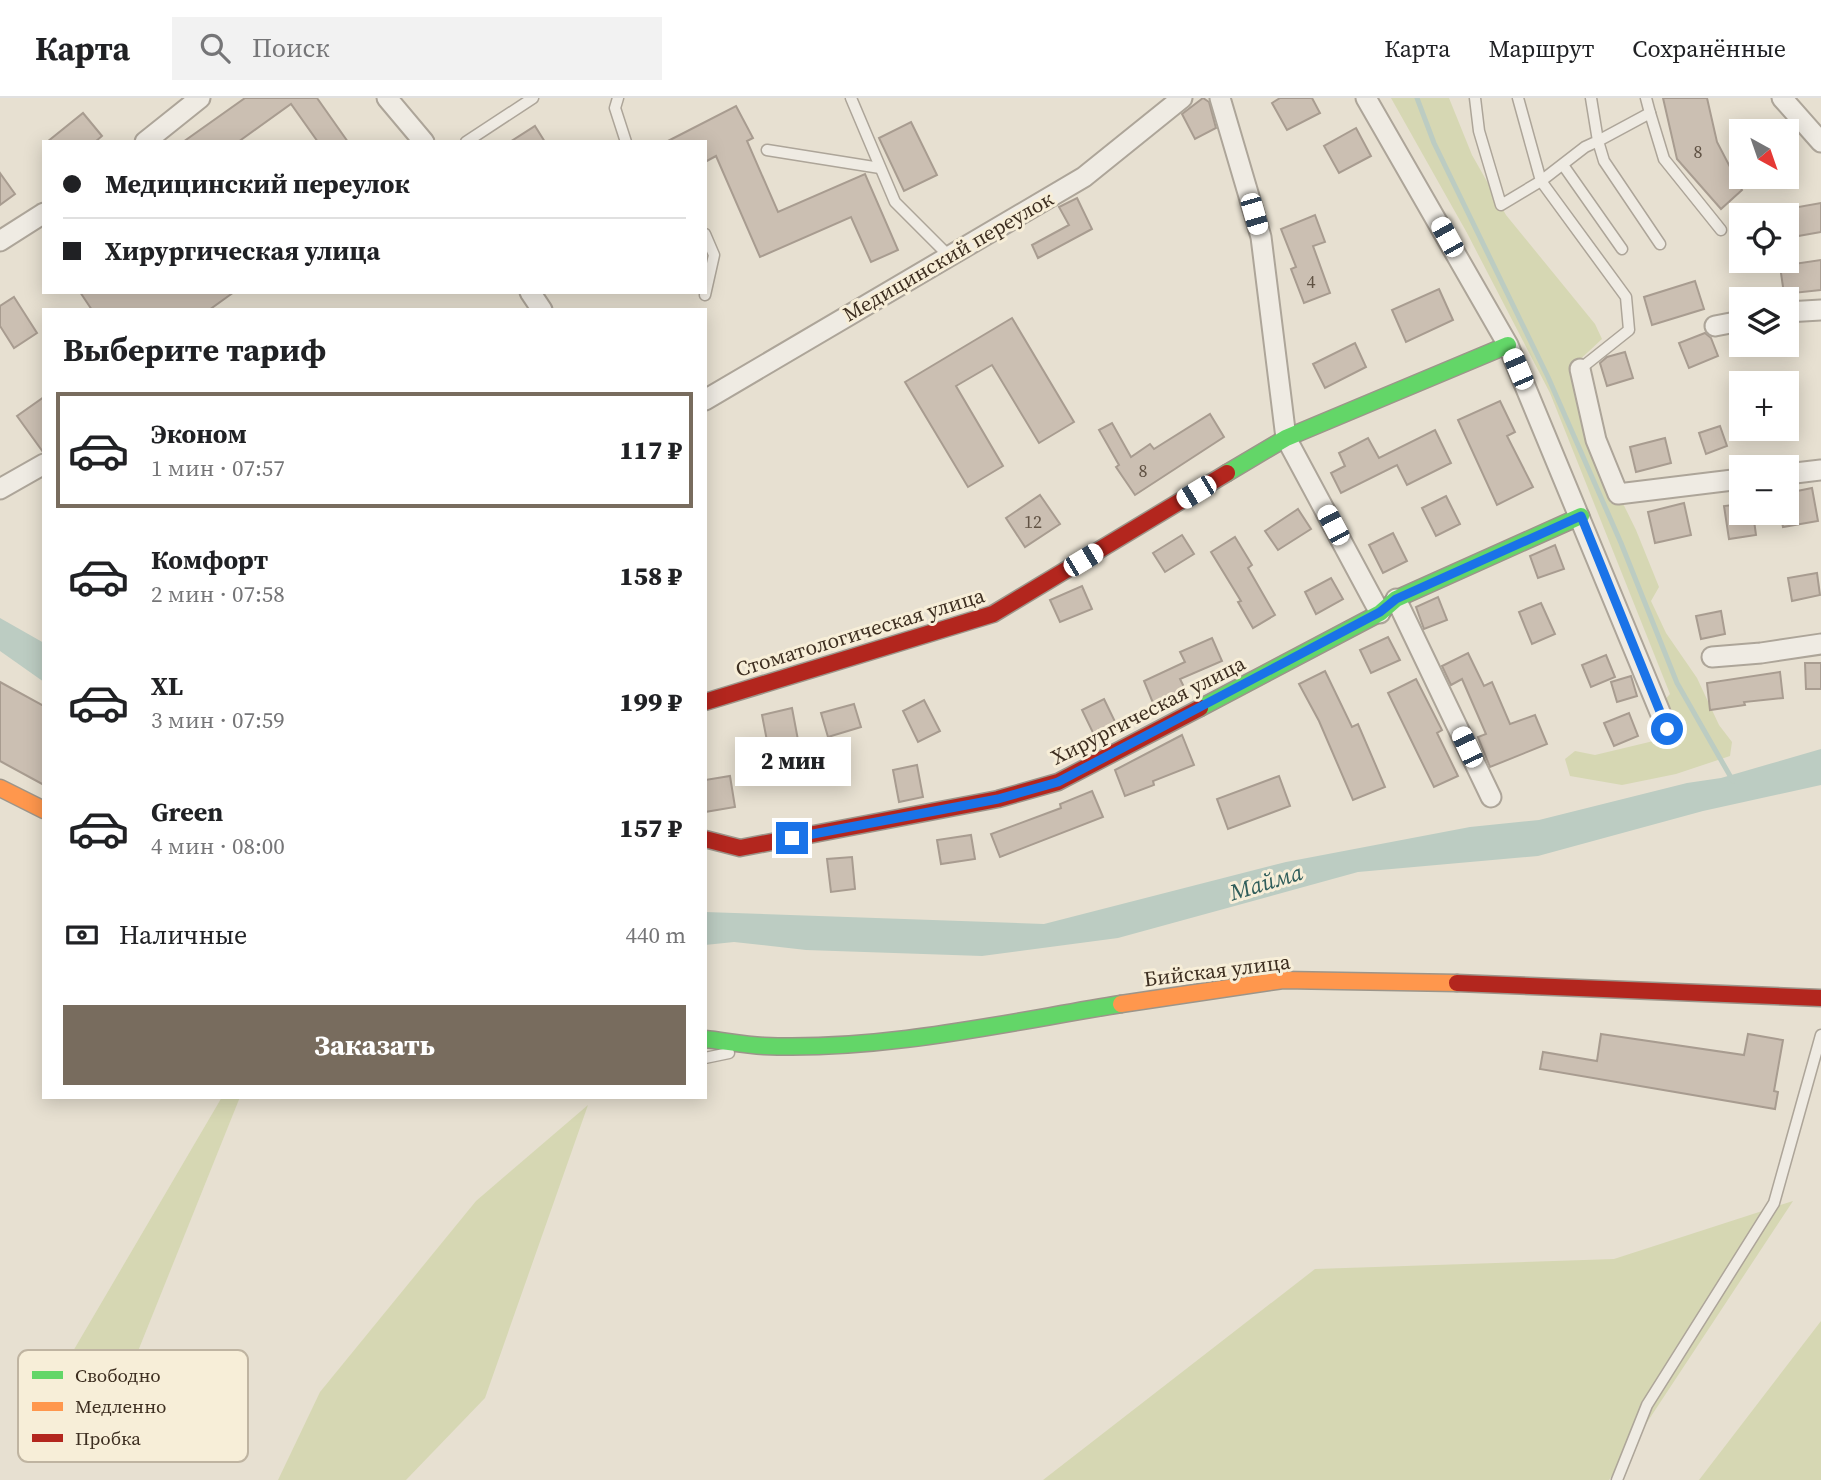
<!DOCTYPE html>
<html lang="ru">
<head>
<meta charset="utf-8">
<style>
	body { margin:0; font-family:"Source Serif 4",serif; background:#f2f2f2; color:#202124; height:100vh; display:flex; flex-direction:column; font-size:26px; white-space:nowrap }
	* { box-sizing:border-box; margin:0 }
	p { font-size:23px; color:#757577 }
	.icon { flex:none; width:38px; height:38px; fill:none; stroke:currentColor; stroke-width:2; stroke-linecap:round; stroke-linejoin:round }
	.map { position:relative; flex:1; overflow:hidden }
	.panel { position:absolute; left:42px; top:210px; width:665px; height:791px; display:flex; flex-direction:column; background:#fff; border-radius:0px; box-shadow:0 4px 18px #0003 }
	.panel>* { flex:none }
	.banner { position:absolute; left:42px; top:42px; width:665px; height:154px; border-radius:0px; box-shadow:0 4px 18px #0003; display:grid; align-content:center; height:154px; padding:0 21px; background:#fff }
	.needle { width:46px; rotate:140deg }
	.fabs { position:absolute; left:1729px; top:21px; display:grid; gap:14px }
	.fabs a { display:grid; place-items:center; width:70px; height:70px; border-radius:0px; background:#fff; box-shadow:0 4px 18px #0003; font-size:35px }
	.end { position:absolute; width:32px; height:32px; margin:-16px; border:9px solid #1a73e8; background:#fff; box-shadow:0 0 0 4px #fff }
	.from { border-radius:50% }
	.bubble { position:absolute; height:49px; border-radius:0px; background:#fff; box-shadow:0 4px 18px #0003; font-size:23px; font-weight:800; line-height:49px; text-align:center }
	.car { position:absolute; width:21px; height:42px; margin:-21px -10px; border-radius:9px; box-shadow:0 0 5px 2px #0007; background:linear-gradient(#fff 24%,#345 0 40%,#fff 0 76%,#345 0 86%,#fff 0) }
	.banner b { display:flex; align-items:center; gap:24px; height:66px; font-size:26px }
	.banner b+b { border-top:2px solid #e0e0e0 }
	.banner i { width:18px; height:18px; background:#202124 }
	ul { padding:0; list-style:none }
	li { display:flex; align-items:center; gap:21px; height:116px; margin:0 14px 10px; padding:0 7px; border:4px solid transparent; border-radius:0px }
	li div { flex:1 }
	li b { display:block; font-size:26px }
	li em { font-style:normal; font-weight:800 }
	li.active { border-color:#786c5e }
	li>.icon { width:63px; height:63px; stroke-width:1.5 }
	h2 { padding:0 21px; font-size:32px; line-height:84px }
	.pay { display:flex; align-items:center; gap:18px; height:77px; padding:0 21px; font-size:26px }
	.pay p { margin-inline-start:auto }
	.button { display:flex; gap:14px; margin-top:auto; padding:14px 21px }
	.button a { flex:1; height:80px; border-radius:0px; background:#786c5e; color:#fff; font-size:28px; font-weight:800; line-height:80px; text-align:center }
	header { display:flex; align-items:center; gap:42px; box-sizing:border-box; height:98px; padding:0 35px; background:#fff; border-bottom:2px solid #e0e0e0 }
	header strong { font-size:33px }
	nav { display:flex; gap:38px; margin-inline-start:auto; font-size:24px }
	.search { width:490px; height:63px; background:#f2f2f2; display:flex; align-items:center; gap:18px; box-sizing:border-box; padding:0 24px; border-radius:0px; color:#757577; font-size:26px }
	.map>svg:first-child { display:block }
</style>
</head>
<body>
<header>
<strong>Карта</strong>
<div class="search"><svg class="icon" aria-label="search" viewBox="0 0 24 24"><circle cx="10" cy="10" r="6"/><path d="M15 15l6 6"/></svg>Поиск</div>
<nav><a>Карта</a><a>Маршрут</a><a>Сохранённые</a></nav>
</header>
<div class="map">
<svg width="1821" height="1382" viewBox="0 0 1821 1382">
	<rect width="100%" height="100%" fill="#e7e0d1"/>
	<g fill="#d6d7b3">
		<polygon points="1391,0 1449,0 1472,57 1506,117 1595,226 1602,241 1573,268 1581,320 1636,432 1659,489 1651,503 1666,535 1697,580 1719,627 1732,644 1730,658 1676,676 1622,687 1570,678 1565,661 1575,653 1595,657 1666,640 1662,605 1670,596 1550,295 1467,135"/>
		<polygon points="222,999 240,999 120,1298 45,1301"/>
		<polygon points="588,1007 485,1300 406,1382 278,1382 320,1294 476,1103"/>
		<polygon points="1793,1103 1609,1382 1043,1382 1315,1171 1614,1161"/>
		<polygon points="1821,1223 1821,1382 1699,1382"/>
	</g>
	<g fill="#bcccc2">
		<polygon points="0,520 44,545 44,584 0,553"/>
		<polygon points="1821,651 1821,687 1703,713 1538,758 1358,774 1118,840 982,858 806,852 734,844 705,847 705,814 1044,826 1286,764 1470,729 1539,722 1687,685 1721,680"/>
	</g>
	<g fill="none" stroke-linecap="round" stroke-linejoin="round">
		<polyline stroke="#bcccc2" stroke-width="5" points="1417,0 1434,45 1548,279 1621,445 1677,585 1733,683"/>
	</g>
	<g fill="#cbbfb2" stroke="#a89c90" stroke-width="2">
		<polygon points="245,0 317,0 348,44 318,44 291,6 238,44 183,44"/>
		<polygon points="1203,0 1209,4 1216,30 1195,41 1182,16"/>
		<polygon points="1280,0 1312,0 1320,15 1287,32 1272,5"/>
		<polygon points="1663,0 1707,0 1717,44 1742,92 1721,111 1677,61"/>
		<polygon points="736,8 753,40 747,43 778,114 865,76 898,152 871,164 851,119 760,159 716,58 705,64 705,44 666,44"/>
		<polygon points="83,15 102,38 95,44 47,44"/>
		<polygon points="911,24 937,77 904,93 879,40"/>
		<polygon points="535,28 545,44 510,44"/>
		<polygon points="1356,30 1371,58 1339,75 1324,48"/>
		<polygon points="0,75 15,96 0,107"/>
		<polygon points="1077,100 1092,131 1038,160 1032,147 1069,127 1059,109"/>
		<polygon points="1821,105 1821,134 1787,140 1787,111"/>
		<polygon points="1315,117 1325,144 1313,148 1330,195 1304,205 1291,171 1296,169 1281,131"/>
		<polygon points="1821,162 1821,192 1784,196 1780,168"/>
		<polygon points="1695,183 1704,211 1652,227 1644,199"/>
		<polygon points="1439,191 1453,222 1406,244 1392,212"/>
		<polygon points="80,194 234,194 209,212 92,212"/>
		<polygon points="14,199 37,235 14,250 0,228 0,208"/>
		<polygon points="1012,220 1074,324 1039,345 992,267 956,288 1003,368 968,389 905,284"/>
		<polygon points="1705,235 1711,240 1718,258 1689,270 1679,245"/>
		<polygon points="1355,245 1366,269 1325,290 1313,266"/>
		<polygon points="1625,254 1633,280 1607,288 1600,265 1607,259"/>
		<polygon points="44,299 44,354 43,354 17,318"/>
		<polygon points="1500,303 1515,334 1507,338 1533,389 1497,407 1458,322"/>
		<polygon points="1210,316 1224,339 1135,397 1116,369 1119,367 1099,332 1112,325 1131,359 1150,346 1154,351"/>
		<polygon points="1720,328 1727,348 1706,356 1699,335"/>
		<polygon points="1435,332 1451,365 1407,387 1397,367 1341,395 1331,375 1345,368 1339,355 1368,340 1379,360"/>
		<polygon points="1665,340 1671,365 1636,374 1630,349"/>
		<polygon points="1812,390 1818,423 1783,429 1780,415 1787,415 1787,395"/>
		<polygon points="1040,397 1060,426 1025,449 1006,420"/>
		<polygon points="1446,398 1460,426 1436,438 1422,410"/>
		<polygon points="1684,405 1691,437 1655,445 1648,414"/>
		<polygon points="1741,406 1741,415 1753,415 1756,437 1729,441 1724,408"/>
		<polygon points="1298,411 1311,431 1278,452 1265,433"/>
		<polygon points="1393,435 1407,463 1383,475 1369,447"/>
		<polygon points="1182,437 1194,456 1165,474 1153,455"/>
		<polygon points="1235,439 1252,467 1248,470 1275,517 1253,530 1238,504 1241,503 1211,454"/>
		<polygon points="1555,447 1564,471 1538,480 1530,458"/>
		<polygon points="1817,475 1820,497 1792,503 1788,480"/>
		<polygon points="1331,480 1343,501 1316,516 1305,494"/>
		<polygon points="1082,488 1092,511 1060,524 1050,502"/>
		<polygon points="1438,499 1447,522 1424,531 1416,509"/>
		<polygon points="1541,505 1555,536 1532,546 1519,514"/>
		<polygon points="1721,513 1725,536 1701,541 1696,518"/>
		<polygon points="1388,539 1400,562 1371,575 1360,552"/>
		<polygon points="1212,540 1222,563 1180,581 1185,591 1153,605 1144,583 1185,564 1180,554"/>
		<polygon points="1468,555 1484,588 1492,584 1510,626 1535,617 1547,646 1490,669 1478,639 1486,636 1462,581 1451,587 1442,568"/>
		<polygon points="1606,557 1615,579 1591,589 1582,567"/>
		<polygon points="1805,565 1821,565 1821,591 1806,591"/>
		<polygon points="1325,573 1352,629 1358,626 1385,689 1353,702 1319,623 1299,586"/>
		<polygon points="1780,574 1783,600 1744,604 1745,607 1710,612 1707,585"/>
		<polygon points="1631,578 1637,598 1617,604 1611,584"/>
		<polygon points="1416,581 1442,632 1437,635 1458,678 1434,689 1388,595"/>
		<polygon points="0,584 44,608 44,687 0,663"/>
		<polygon points="1104,601 1119,632 1097,643 1082,612"/>
		<polygon points="924,602 940,633 918,644 903,613"/>
		<polygon points="854,606 861,629 828,639 821,615"/>
		<polygon points="792,610 798,642 768,648 762,617"/>
		<polygon points="1629,615 1638,638 1614,648 1604,625"/>
		<polygon points="1182,637 1194,667 1153,683 1154,687 1125,698 1115,672"/>
		<polygon points="917,667 923,699 899,704 893,672"/>
		<polygon points="730,678 735,709 705,714 705,682"/>
		<polygon points="1279,678 1290,708 1228,731 1217,701"/>
		<polygon points="1092,693 1103,719 1000,759 991,736 1061,710 1060,706"/>
		<polygon points="971,737 975,761 941,766 937,742"/>
		<polygon points="852,759 855,791 831,794 827,761"/>
		<polygon points="1601,936 1744,957 1748,936 1783,942 1774,993 1778,994 1775,1011 1540,971 1543,954 1597,963"/>
	</g>
	<g fill="none" stroke-linecap="round" stroke-linejoin="round">
		<defs>
			<g id="lane">
				<polyline points="618,0 615,10 626,44"/>
				<polyline points="851,0 895,104 948,157"/>
				<polyline points="1475,0 1479,33 1501,107 1541,83 1518,0"/>
				<polyline points="1646,0 1650,15 1598,43 1604,63 1660,146"/>
				<polyline points="1650,15 1664,61 1721,132"/>
				<polyline points="466,44 533,0"/>
				<polyline points="767,52 880,70"/>
				<polyline points="1563,67 1622,151"/>
				<polyline points="705,136 714,157 705,197"/>
				<polyline points="1580,271 1629,232 1626,199 1541,83 1585,49 1598,43 1591,0"/>
				<polyline points="705,960 729,955"/>
				<polyline points="1617,1382 1647,1307 1774,1105 1821,937"/>
			</g>
			<g id="street">
				<polyline points="387,0 424,44"/>
				<polyline points="1220,0 1261,139 1286,340 1380,515"/>
				<polyline points="1366,0 1508,247 1667,631"/>
				<polyline points="1782,0 1821,44"/>
				<polyline points="145,44 200,0"/>
				<polyline points="0,143 44,115"/>
				<polyline points="530,194 542,212"/>
				<polyline points="1787,214 1821,212"/>
				<polyline points="1715,228 1741,223"/>
				<polyline points="1580,271 1596,342 1618,396 1741,381"/>
				<polyline points="705,302 1084,79 1182,0"/>
				<polyline points="1787,376 1821,372"/>
				<polyline points="0,391 44,366"/>
				<polyline points="1396,501 1491,699"/>
				<polyline points="1712,559 1761,555 1821,546"/>
			</g>
			<g id="fast">
				<polyline points="1227,375 1286,340 1508,247"/>
				<polyline points="1200,610 1380,515 1396,501 1581,418"/>
				<path d="M705 941C724 943 744 947 764 948 883 953 1004 925 1121 906"/>
			</g>
			<g id="slow">
				<polyline points="0,690 44,712"/>
				<polyline points="1121,906 1283,882 1457,885"/>
			</g>
			<g id="jam">
				<polyline points="705,604 993,516 1227,375"/>
				<polyline points="705,741 740,750 998,701 1058,684 1200,610"/>
				<polyline points="1457,885 1821,900"/>
			</g>
		</defs>
		<use href="#lane" stroke="#ada599" stroke-width="13"/>
		<use href="#street" stroke="#ada599" stroke-width="23"/>
		<use href="#fast" stroke="#9c958a" stroke-width="19"/>
		<use href="#slow" stroke="#9c958a" stroke-width="19"/>
		<use href="#jam" stroke="#9c958a" stroke-width="19"/>
		<use href="#lane" stroke="#efebe3" stroke-width="10"/>
		<use href="#street" stroke="#efebe3" stroke-width="19"/>
		<use href="#fast" stroke="#63d668" stroke-width="16"/>
		<use href="#slow" stroke="#ff974d" stroke-width="16"/>
		<use href="#jam" stroke="#b3261e" stroke-width="16"/>
	</g>
	<g fill="none" stroke-linecap="round" stroke-linejoin="round">
		<polyline stroke="#1a73e8" stroke-width="9" points="792,740 998,701 1058,684 1380,514 1396,501 1581,418 1667,631"/>
	</g>
	<g text-anchor="middle" dominant-baseline="central" stroke-width="6" stroke-linejoin="round" paint-order="stroke">
		<g font-size="18" fill="#605244">
			<text x="1698" y="53">8</text>
			<text x="1311" y="183">4</text>
			<text x="1143" y="372">8</text>
			<text x="1033" y="423">12</text>
		</g>
		<g font-size="21" fill="#3d2e20" stroke="#f7eed8">
			<text transform="translate(948 158) rotate(-30)">Медицинский переулок</text>
			<text transform="translate(860 534) rotate(-17)">Стоматологическая улица</text>
			<text transform="translate(1148 612) rotate(-27)">Хирургическая улица</text>
			<text transform="translate(1217 872) rotate(-7)">Бийская улица</text>
		</g>
		<g font-size="23" font-style="italic" fill="#2f5d5a" stroke="#f7eed8">
			<text transform="translate(1266 784) rotate(-17)">Майма</text>
		</g>
	</g>
	<rect x="18" y="1252" width="230" height="112" rx="10" fill="#f7eed8" stroke="#bfb4a1" stroke-width="2"/>
	<rect x="32" y="1273" width="31" height="8" fill="#63d668"/>
	<rect x="32" y="1304" width="31" height="9" fill="#ff974d"/>
	<rect x="32" y="1336" width="31" height="8" fill="#b3261e"/>
	<g font-size="19" fill="#3d2e20">
		<text x="75" y="1284">Свободно</text>
		<text x="75" y="1315">Медленно</text>
		<text x="75" y="1347">Пробка</text>
	</g>
</svg>
<div class="fabs">
<a><svg class="needle" viewBox="-14 -14 28 28"><path d="M0-13l5 13h-10z" fill="#e53935"/><path d="M0 13l5-13h-10z" fill="#757577"/></svg></a>
<a><svg class="icon" aria-label="locate" viewBox="0 0 24 24"><circle cx="12" cy="12" r="6"/><path d="M12 2v4M12 18v4M2 12h4M18 12h4"/></svg></a>
<a><svg class="icon" aria-label="layers" viewBox="0 0 24 24"><path d="M12 4l9 5-9 5-9-5zM3 14l9 5 9-5"/></svg></a>
<a>+</a>
<a>−</a>
</div>
<i class="end from" style="left:1667px;top:631px"></i>
<i class="end" style="left:792px;top:740px"></i>
<div class="bubble" style="left:735px;top:639px;width:116px">2 мин</div>
<i class="car" style="left:1254px;top:116px;rotate:164deg"></i>
<i class="car" style="left:1447px;top:139px;rotate:331deg"></i>
<i class="car" style="left:1518px;top:271px;rotate:337deg"></i>
<i class="car" style="left:1196px;top:394px;rotate:239deg"></i>
<i class="car" style="left:1333px;top:427px;rotate:332deg"></i>
<i class="car" style="left:1083px;top:462px;rotate:59deg"></i>
<i class="car" style="left:1467px;top:649px;rotate:335deg"></i>
<div class="banner">
<b><i class="from"></i>Медицинский переулок</b>
<b><i></i>Хирургическая улица</b>
</div>
<section class="panel">
<h2>Выберите тариф</h2>
<ul>
<li class="active"><svg class="icon" aria-label="car" viewBox="0 0 24 24"><path d="M5 17H2v-5l4-1 3-4h7l3 4 3 1v5h-3M9 17h6M6 11h13"/><circle cx="7" cy="17" r="2"/><circle cx="17" cy="17" r="2"/></svg><div><b>Эконом</b><p>1 мин · 07:57</p></div><em>117 ₽</em></li>
<li><svg class="icon" aria-label="car" viewBox="0 0 24 24"><path d="M5 17H2v-5l4-1 3-4h7l3 4 3 1v5h-3M9 17h6M6 11h13"/><circle cx="7" cy="17" r="2"/><circle cx="17" cy="17" r="2"/></svg><div><b>Комфорт</b><p>2 мин · 07:58</p></div><em>158 ₽</em></li>
<li><svg class="icon" aria-label="car" viewBox="0 0 24 24"><path d="M5 17H2v-5l4-1 3-4h7l3 4 3 1v5h-3M9 17h6M6 11h13"/><circle cx="7" cy="17" r="2"/><circle cx="17" cy="17" r="2"/></svg><div><b>XL</b><p>3 мин · 07:59</p></div><em>199 ₽</em></li>
<li><svg class="icon" aria-label="car" viewBox="0 0 24 24"><path d="M5 17H2v-5l4-1 3-4h7l3 4 3 1v5h-3M9 17h6M6 11h13"/><circle cx="7" cy="17" r="2"/><circle cx="17" cy="17" r="2"/></svg><div><b>Green</b><p>4 мин · 08:00</p></div><em>157 ₽</em></li>
</ul>
<div class="pay"><svg class="icon" aria-label="cash" viewBox="0 0 24 24"><path d="M3 7h18v10H3z"/><circle cx="12" cy="12" r="2"/></svg>Наличные<p>440 m</p></div>
<div class="button"><a>Заказать</a></div>
</section>
</div>
</body>
</html>
